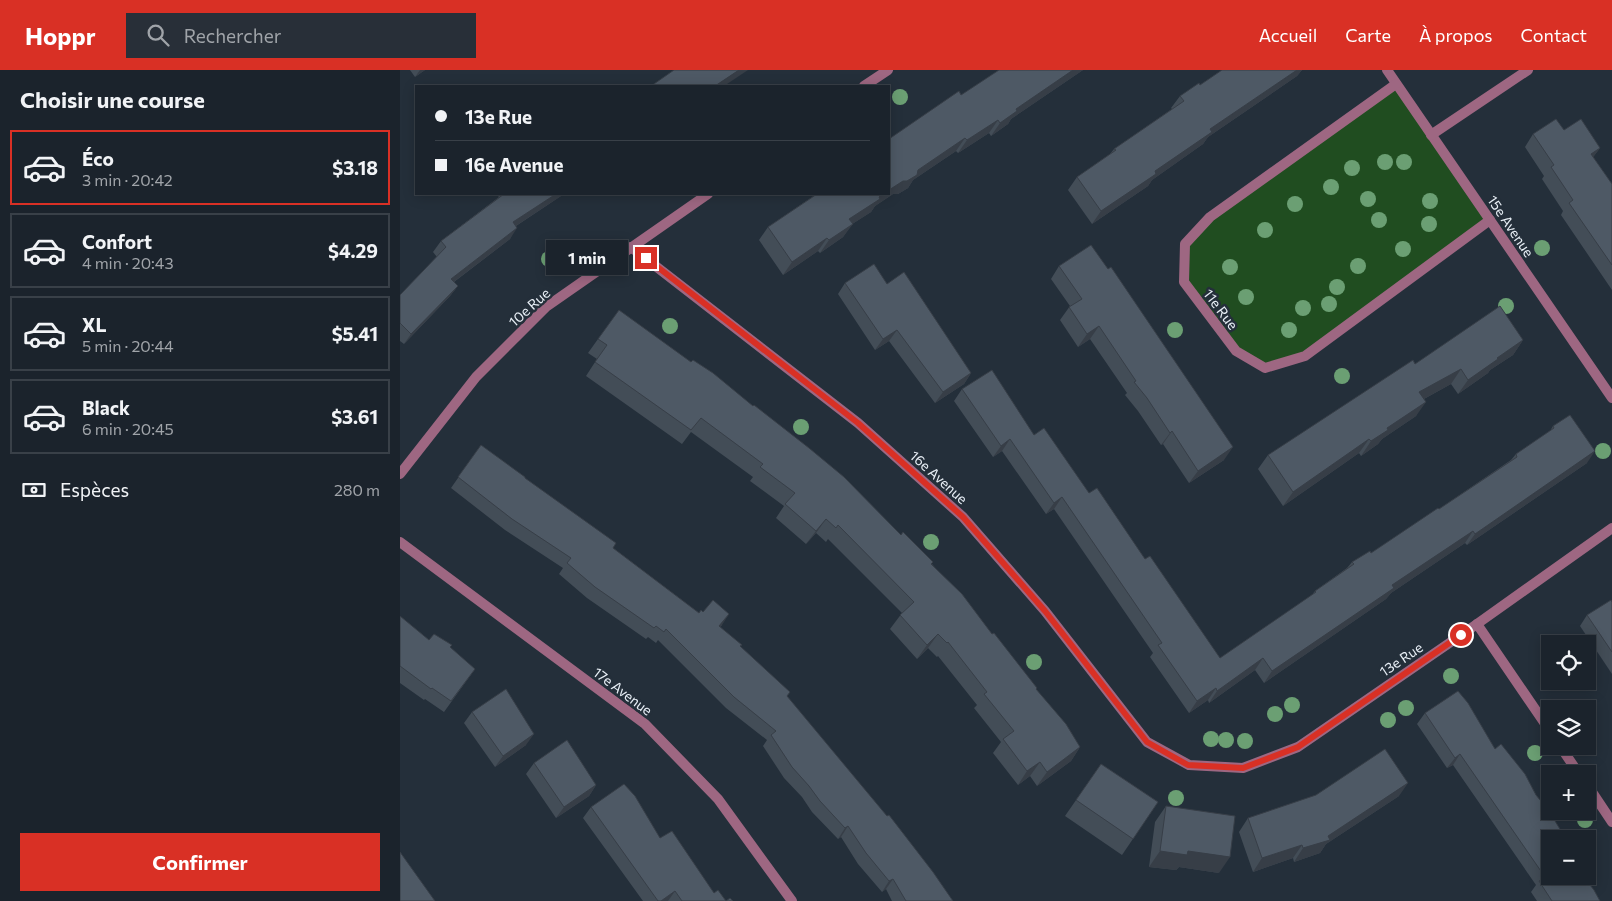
<!DOCTYPE html>
<html lang="fr">
<head>
<meta charset="utf-8">
<style>
	body { margin:0; font-family:Commissioner,sans-serif; background:#282f38; color:#f1f3f6; height:100vh; display:flex; flex-direction:column; font-size:19px; white-space:nowrap }
	* { box-sizing:border-box; margin:0 }
	p { font-size:16px; color:#a0a4a9 }
	.icon { flex:none; width:28px; height:28px; fill:none; stroke:currentColor; stroke-width:2; stroke-linecap:round; stroke-linejoin:round }
	.map { position:relative; flex:1; overflow:hidden }
	.panel { display:flex; flex-direction:column; background:#1b232c; width:400px }
	.panel>* { flex:none }
	.guide { position:absolute; left:15px; top:15px; width:475px; height:110px; border-radius:0px; box-shadow:0 2px 12px #0003,0 0 0 1px #394048; display:grid; align-content:center; height:110px; padding:0 20px; background:#1b232c }
	.buttons { position:absolute; left:1141px; top:565px; display:grid; gap:10px }
	.buttons a { display:grid; place-items:center; width:55px; height:55px; border-radius:0px; background:#1b232c; box-shadow:0 2px 12px #0003,0 0 0 1px #394048; font-size:25px }
	.end { position:absolute; width:22px; height:22px; margin:-11px; border:6px solid #d93025; background:#fff; box-shadow:0 0 0 2px #fff }
	.from { border-radius:50% }
	.bubble { position:absolute; height:35px; border-radius:0px; background:#1b232c; box-shadow:0 2px 12px #0003,0 0 0 1px #394048; font-size:16px; font-weight:700; line-height:35px; text-align:center }
	.guide b { display:flex; align-items:center; gap:18px; height:48px; font-size:19px }
	.guide b+b { border-top:1px solid #394048 }
	.guide i { width:12px; height:12px; background:#f1f3f6 }
	ul { padding:0; list-style:none }
	li { display:flex; align-items:center; gap:15px; height:75px; margin:0 10px 8px; padding:0 10px; border:2px solid #394048; border-radius:0px }
	li div { flex:1 }
	li b { display:block; font-size:19px }
	li em { font-style:normal; font-weight:700 }
	li.current { border-color:#d93025 }
	li>.icon { width:45px; height:45px; stroke-width:1.5 }
	h2 { padding:0 20px; font-size:22px; line-height:60px }
	.pay { display:flex; align-items:center; gap:12px; height:55px; padding:0 20px; font-size:19px }
	.pay p { margin-inline-start:auto }
	.primary-button { display:flex; gap:10px; margin-top:auto; padding:10px 20px }
	.primary-button a { flex:1; height:58px; border-radius:0px; background:#d93025; color:#fff; font-size:20px; font-weight:700; line-height:58px; text-align:center }
	header { display:flex; align-items:center; gap:30px; box-sizing:border-box; height:70px; padding:0 25px; background:#d93025; color:#fff }
	header strong { font-size:24px }
	nav { display:flex; gap:28px; margin-inline-start:auto; font-size:18px }
	.search { width:350px; height:45px; background:#282f38; display:flex; align-items:center; gap:12px; box-sizing:border-box; padding:0 18px; border-radius:0px; color:#a0a4a9; font-size:19px }
	main { display:flex; flex:1; min-height:0 }
	.map>svg:first-child { display:block }
</style>
</head>
<body>
<header>
<strong>Hoppr</strong>
<div class="search"><svg class="icon" aria-label="search" viewBox="0 0 24 24"><circle cx="10" cy="10" r="6"/><path d="M15 15l6 6"/></svg>Rechercher</div>
<nav><a>Accueil</a><a>Carte</a><a>À propos</a><a>Contact</a></nav>
</header>
<main>
<section class="panel">
<h2>Choisir une course</h2>
<ul>
<li class="current"><svg class="icon" aria-label="car" viewBox="0 0 24 24"><path d="M5 17H2v-5l4-1 3-4h7l3 4 3 1v5h-3M9 17h6M6 11h13"/><circle cx="7" cy="17" r="2"/><circle cx="17" cy="17" r="2"/></svg><div><b>Éco</b><p>3 min · 20:42</p></div><em>$3.18</em></li>
<li><svg class="icon" aria-label="car" viewBox="0 0 24 24"><path d="M5 17H2v-5l4-1 3-4h7l3 4 3 1v5h-3M9 17h6M6 11h13"/><circle cx="7" cy="17" r="2"/><circle cx="17" cy="17" r="2"/></svg><div><b>Confort</b><p>4 min · 20:43</p></div><em>$4.29</em></li>
<li><svg class="icon" aria-label="car" viewBox="0 0 24 24"><path d="M5 17H2v-5l4-1 3-4h7l3 4 3 1v5h-3M9 17h6M6 11h13"/><circle cx="7" cy="17" r="2"/><circle cx="17" cy="17" r="2"/></svg><div><b>XL</b><p>5 min · 20:44</p></div><em>$5.41</em></li>
<li><svg class="icon" aria-label="car" viewBox="0 0 24 24"><path d="M5 17H2v-5l4-1 3-4h7l3 4 3 1v5h-3M9 17h6M6 11h13"/><circle cx="7" cy="17" r="2"/><circle cx="17" cy="17" r="2"/></svg><div><b>Black</b><p>6 min · 20:45</p></div><em>$3.61</em></li>
</ul>
<div class="pay"><svg class="icon" aria-label="cash" viewBox="0 0 24 24"><path d="M3 7h18v10H3z"/><circle cx="12" cy="12" r="2"/></svg>Espèces<p>280 m</p></div>
<div class="primary-button"><a>Confirmer</a></div>
</section>
<div class="map">
<svg width="1212" height="831" viewBox="0 0 1212 831">
	<rect width="100%" height="100%" fill="#242f3a"/>
	<polygon fill="#204d20" points="996,14 1090,150 905,286 865,298 836,281 784,212 785,181 810,147"/>
	<g fill="none" stroke-linecap="round" stroke-linejoin="round">
		<g stroke="#9e6782" stroke-width="10">
			<polyline points="987,0 1212,328"/>
			<polyline points="996,14 810,147 785,174 784,212 836,281 865,298 905,286 1090,150"/>
			<polyline points="464,16 488,0"/>
			<polyline points="1031,65 1128,0"/>
			<polyline points="231,177 458,353 563,447 645,541 747,672 789,695 843,698 898,677 1077,554 1212,458"/>
			<polyline points="0,404 76,307 146,237 308,124"/>
			<polyline points="0,472 245,654 318,729 392,831"/>
			<polyline points="1077,554 1150,661"/>
			<polyline points="1160,676 1179,704"/>
			<polyline points="1188,716 1212,752"/>
		</g>
	</g>
	<g fill="#6b9f73">
		<circle cx="500" cy="27" r="8"/>
		<circle cx="985" cy="92" r="8"/>
		<circle cx="1004" cy="92" r="8"/>
		<circle cx="952" cy="98" r="8"/>
		<circle cx="931" cy="117" r="8"/>
		<circle cx="968" cy="129" r="8"/>
		<circle cx="1030" cy="131" r="8"/>
		<circle cx="895" cy="134" r="8"/>
		<circle cx="979" cy="150" r="8"/>
		<circle cx="1029" cy="154" r="8"/>
		<circle cx="865" cy="160" r="8"/>
		<circle cx="1142" cy="178" r="8"/>
		<circle cx="1003" cy="179" r="8"/>
		<circle cx="149" cy="189" r="8"/>
		<circle cx="958" cy="196" r="8"/>
		<circle cx="830" cy="197" r="8"/>
		<circle cx="937" cy="217" r="8"/>
		<circle cx="846" cy="227" r="8"/>
		<circle cx="929" cy="234" r="8"/>
		<circle cx="1106" cy="236" r="8"/>
		<circle cx="903" cy="238" r="8"/>
		<circle cx="270" cy="256" r="8"/>
		<circle cx="775" cy="260" r="8"/>
		<circle cx="889" cy="260" r="8"/>
		<circle cx="942" cy="306" r="8"/>
		<circle cx="401" cy="357" r="8"/>
		<circle cx="1203" cy="381" r="8"/>
		<circle cx="531" cy="472" r="8"/>
		<circle cx="634" cy="592" r="8"/>
		<circle cx="1051" cy="606" r="8"/>
		<circle cx="892" cy="635" r="8"/>
		<circle cx="1006" cy="638" r="8"/>
		<circle cx="875" cy="644" r="8"/>
		<circle cx="988" cy="650" r="8"/>
		<circle cx="811" cy="669" r="8"/>
		<circle cx="826" cy="670" r="8"/>
		<circle cx="845" cy="671" r="8"/>
		<circle cx="1135" cy="683" r="8"/>
		<circle cx="776" cy="728" r="8"/>
		<circle cx="1185" cy="750" r="8"/>
	</g>
	<g fill="#434d57">
		<polygon points="10,0 25,0 15,7"/>
		<polygon points="599,0 683,0 611,49 608,54 591,66 589,63 558,83 556,81 513,110 508,118 498,124 493,124 475,136 471,142 452,154 443,167 420,183 418,181 383,205 359,170 368,157"/>
		<polygon points="822,0 902,0 897,6 808,67 803,74 752,110 748,116 692,154 668,120 677,107 710,84 714,79 772,39 771,38 780,26 800,15"/>
		<polygon points="1164,60 1200,78 1193,87 1212,114 1212,220 1161,145 1163,141 1142,109 1144,106 1125,77 1133,64"/>
		<polygon points="100,124 164,124 116,156 110,169 54,212 58,216 50,226 4,274 0,271 0,225 37,187 33,182 41,171 99,127 98,126"/>
		<polygon points="659,196 824,390 789,413 763,374 761,375 738,341 725,325 727,323 690,269 678,277 660,250 670,236 651,209"/>
		<polygon points="445,213 487,214 571,303 564,314 535,333 489,271 475,280 438,224"/>
		<polygon points="198,269 501,465 532,494 592,564 680,677 671,691 637,716 630,706 618,715 593,683 601,672 574,638 577,635 538,586 537,587 528,578 517,589 490,559 502,543 428,469 426,472 416,463 406,474 376,448 384,436 350,411 353,407 291,362 282,374 186,306 197,289 188,283"/>
		<polygon points="1123,270 1113,285 1090,300 1088,303 1058,324 1051,314 1024,329 1016,346 982,369 978,374 961,386 959,383 883,436 858,399 868,385 1015,294"/>
		<polygon points="562,319 634,365 689,423 745,489 820,588 911,526 915,521 947,498 952,492 971,483 1039,439 1111,390 1116,384 1150,361 1153,356 1187,393 1067,475 1065,473 991,523 986,529 864,613 855,600 809,633 808,630 789,643 750,587 753,583 654,439 646,444 602,381 593,387 554,331"/>
		<polygon points="81,375 213,478 299,543 322,555 320,557 340,576 387,627 553,831 492,831 486,819 482,822 458,794 441,767 438,769 412,742 402,727 384,708 363,676 367,670 326,638 258,570 256,573 248,567 246,569 187,528 159,504 163,498 105,460 51,418"/>
		<polygon points="1212,532 1212,604 1180,556 1187,545"/>
		<polygon points="0,546 29,570 50,578 75,599 44,642 25,629 24,630 0,613"/>
		<polygon points="72,642 126,675 95,697 64,653"/>
		<polygon points="1025,643 1095,679 1150,769 1200,831 1137,831 1131,822 1136,815 1053,695 1047,698 1017,654"/>
		<polygon points="134,693 196,715 189,726 156,748 126,704"/>
		<polygon points="701,694 758,732 722,785 665,746"/>
		<polygon points="999,726 926,774 920,783 894,792 893,788 853,802 839,762 848,748"/>
		<polygon points="766,736 819,803 779,797 776,800 749,797 755,752"/>
		<polygon points="191,737 260,768 314,823 326,831 333,831 243,831 183,748"/>
	</g>
	<g fill="#373e47">
		<polygon points="20,0 25,0 15,7"/>
		<polygon points="339,0 348,0 324,16 315,16"/>
		<polygon points="673,0 683,0 611,49 608,54 591,66 600,53 616,39"/>
		<polygon points="897,0 902,0 897,6 808,67 803,74 752,110 748,116 692,154 701,141 810,59"/>
		<polygon points="598,50 589,63 558,83 567,70"/>
		<polygon points="565,68 556,81 513,110 508,118 498,124 493,124 475,136 471,142 440,162 449,149 483,124 489,124 489,120"/>
		<polygon points="1200,78 1191,90 1191,84"/>
		<polygon points="156,124 164,124 105,163 113,152"/>
		<polygon points="453,154 443,167 420,183 429,170"/>
		<polygon points="117,158 110,169 43,220 51,209"/>
		<polygon points="427,168 418,181 383,205 392,192"/>
		<polygon points="58,216 50,226 4,274 11,264"/>
		<polygon points="699,256 690,269 678,277 687,264"/>
		<polygon points="497,260 489,271 475,280 483,269"/>
		<polygon points="1123,270 1113,285 1090,300 1088,303 1058,324 1068,310 1097,288"/>
		<polygon points="1061,299 1051,314 1009,337 1019,322"/>
		<polygon points="571,303 564,314 535,333 543,322"/>
		<polygon points="1026,332 1016,346 982,369 978,374 961,386 971,371 987,358"/>
		<polygon points="772,361 763,374 761,375 770,363"/>
		<polygon points="610,369 602,381 593,387 601,376"/>
		<polygon points="969,369 959,383 883,436 893,422"/>
		<polygon points="833,377 824,390 789,413 798,401"/>
		<polygon points="1195,381 1187,393 1067,475 1075,464"/>
		<polygon points="662,427 654,439 646,444 654,433"/>
		<polygon points="426,449 416,463 406,474 416,461"/>
		<polygon points="1073,461 1065,473 991,523 986,529 864,613 872,601 992,515"/>
		<polygon points="329,544 322,555 311,566 319,556"/>
		<polygon points="538,564 528,578 517,589 527,575"/>
		<polygon points="863,588 855,600 809,633 817,621"/>
		<polygon points="816,618 808,630 789,643 797,631"/>
		<polygon points="134,664 126,675 95,697 103,686"/>
		<polygon points="680,677 671,691 637,716 647,702"/>
		<polygon points="1060,684 1053,695 1047,698 1055,688"/>
		<polygon points="640,692 630,706 618,715 627,701"/>
		<polygon points="1008,713 999,726 926,774 920,783 894,792 903,778 928,766"/>
		<polygon points="196,715 189,726 156,748 164,737"/>
		<polygon points="448,756 441,767 438,769 445,758"/>
		<polygon points="902,775 893,788 853,802 862,788"/>
		<polygon points="760,781 788,781 830,787 819,803 779,797 776,800 749,797"/>
		<polygon points="493,809 486,819 482,822 489,811"/>
		<polygon points="275,821 268,831 261,831"/>
	</g>
	<g fill="#4e5965" stroke="#373e47">
		<polygon points="274,0 339,0 315,16 251,16"/>
		<polygon points="599,0 673,0 616,39 617,41 600,53 598,50 567,70 565,68 518,100 517,105 507,111 503,111 489,120 489,69 559,21 561,25"/>
		<polygon points="822,0 897,0 810,59 812,62 755,101 756,104 701,141 677,107 716,80 714,79 784,31 780,26 799,13 800,15"/>
		<polygon points="1156,49 1164,60 1181,49 1200,78 1191,84 1212,114 1212,195 1169,133 1173,130 1151,97 1154,95 1133,64"/>
		<polygon points="104,124 156,124 113,152 117,158 51,209 58,216 11,264 0,253 0,225 46,177 41,171"/>
		<polygon points="417,124 483,124 479,127 480,129 449,149 453,154 429,170 427,168 392,192 368,157"/>
		<polygon points="691,175 708,199 711,197 833,377 798,401 772,361 770,363 747,328 734,312 736,311 699,256 687,264 669,237 682,229 659,196"/>
		<polygon points="474,194 487,214 504,202 571,303 543,322 497,260 483,269 445,213"/>
		<polygon points="1100,236 1123,270 1097,288 1098,289 1068,310 1061,299 1019,322 1026,332 987,358 988,360 971,371 969,369 893,422 868,385 1013,290 1015,294"/>
		<polygon points="219,240 291,292 293,290 313,303 353,336 354,335 409,378 444,407 501,465 503,462 533,492 531,494 562,524 592,564 594,563 637,618 636,619 666,654 680,677 647,702 640,692 627,701 603,669 614,661 584,624 587,622 548,572 547,573 538,564 527,575 500,545 514,532 438,455 436,458 426,449 416,461 385,434 395,423 360,397 363,394 301,348 291,360 195,292 207,275 198,269"/>
		<polygon points="592,300 634,365 644,358 689,423 697,418 745,489 750,486 820,588 916,522 915,521 954,494 952,492 970,481 971,483 1038,438 1039,439 1117,387 1116,384 1154,358 1153,356 1170,345 1195,381 1075,464 1073,461 992,515 994,518 872,601 863,588 817,621 816,618 797,631 758,575 762,573 662,427 654,433 610,369 601,376 562,319"/>
		<polygon points="81,375 125,407 125,408 216,473 213,478 299,543 301,540 303,542 313,530 329,544 319,556 342,575 340,576 390,622 387,626 487,746 489,745 533,802 553,831 506,831 493,809 489,811 466,783 448,756 445,758 420,731 409,716 392,697 371,665 376,661 334,627 266,559 264,562 256,556 254,558 195,517 167,493 171,488 112,449 58,407"/>
		<polygon points="1211,530 1212,532 1212,582 1187,545"/>
		<polygon points="0,546 29,570 34,564 52,575 50,577 75,599 51,631 32,618 31,619 0,596"/>
		<polygon points="106,619 134,664 103,686 72,642"/>
		<polygon points="1058,621 1068,633 1095,679 1101,674 1125,704 1136,725 1149,741 1166,769 1150,769 1150,806 1183,806 1194,820 1200,831 1152,831 1139,811 1145,807 1060,684 1055,688 1025,643"/>
		<polygon points="167,670 196,715 164,737 134,693"/>
		<polygon points="985,679 1008,713 928,766 930,770 903,778 902,775 862,788 848,748 916,725"/>
		<polygon points="701,694 758,732 733,769 676,730"/>
		<polygon points="224,714 235,726 260,768 272,761 314,823 318,820 326,831 330,828 333,831 282,831 275,821 261,831 258,831 191,737"/>
		<polygon points="766,736 835,746 830,787 788,781 787,785 760,781"/>
		<polygon points="0,782 35,831 0,831"/>
	</g>
	<g fill="none" stroke-linecap="round" stroke-linejoin="round">
		<polyline stroke="#d93025" stroke-width="6" points="246,188 458,353 563,447 645,541 747,672 788,695 843,698 898,677 1061,565"/>
	</g>
	<g text-anchor="middle" dominant-baseline="central" stroke-width="5" stroke-linejoin="round" paint-order="stroke">
		<g font-size="14" fill="#e8eff6" stroke="#242f3a">
			<text transform="translate(1111 156) rotate(56)">15e Avenue</text>
			<text transform="translate(129 237) rotate(-42)">10e Rue</text>
			<text transform="translate(821 239) rotate(53)">11e Rue</text>
			<text transform="translate(539 407) rotate(42)">16e Avenue</text>
			<text transform="translate(1001 589) rotate(-34)">13e Rue</text>
			<text transform="translate(223 621) rotate(37)">17e Avenue</text>
		</g>
	</g>
</svg>
<div class="buttons">
<a><svg class="icon" aria-label="locate" viewBox="0 0 24 24"><circle cx="12" cy="12" r="6"/><path d="M12 2v4M12 18v4M2 12h4M18 12h4"/></svg></a>
<a><svg class="icon" aria-label="layers" viewBox="0 0 24 24"><path d="M12 4l9 5-9 5-9-5zM3 14l9 5 9-5"/></svg></a>
<a>+</a>
<a>−</a>
</div>
<i class="end from" style="left:1061px;top:565px"></i>
<i class="end" style="left:246px;top:188px"></i>
<div class="bubble" style="left:146px;top:170px;width:82px">1 min</div>
<div class="guide">
<b><i class="from"></i>13e Rue</b>
<b><i></i>16e Avenue</b>
</div>
</div>
</main>
</body>
</html>
